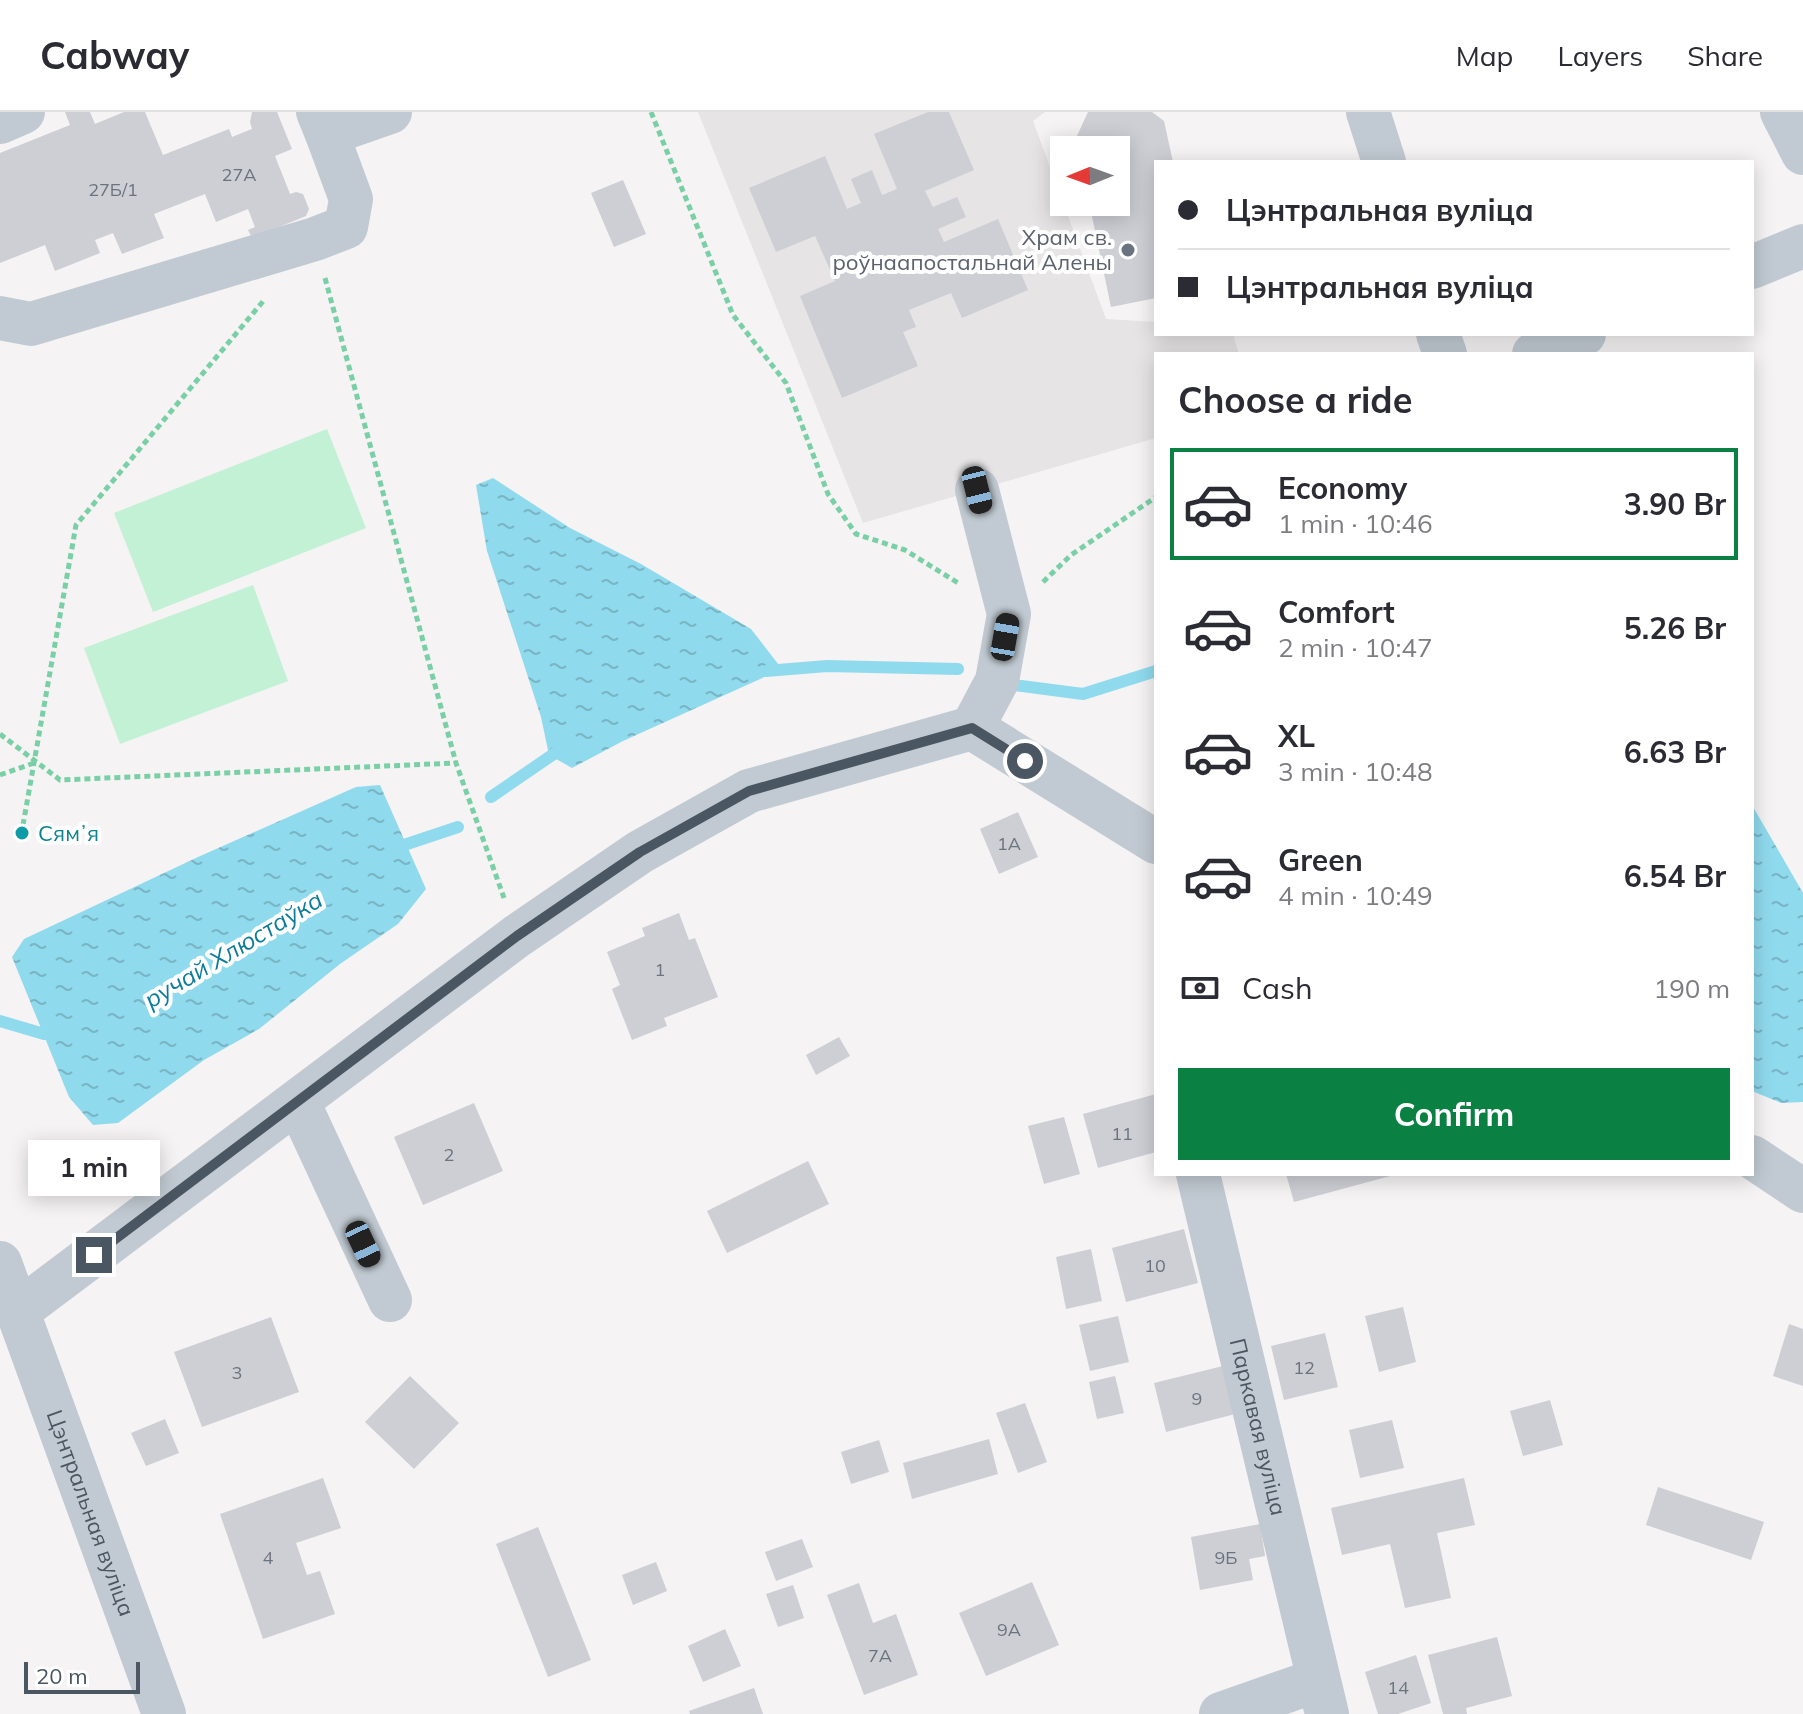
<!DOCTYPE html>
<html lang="en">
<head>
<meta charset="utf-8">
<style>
	body { margin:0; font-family:Mulish,sans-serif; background:#f2f2f3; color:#2b2b33; height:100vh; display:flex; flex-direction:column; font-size:30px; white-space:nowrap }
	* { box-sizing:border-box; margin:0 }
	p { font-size:26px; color:#7c7c81 }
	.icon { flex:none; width:44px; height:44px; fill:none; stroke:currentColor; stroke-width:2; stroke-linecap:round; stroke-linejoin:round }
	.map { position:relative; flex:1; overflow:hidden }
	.details { position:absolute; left:1154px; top:240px; width:600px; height:824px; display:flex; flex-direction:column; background:#fff; border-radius:0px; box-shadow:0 4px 20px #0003 }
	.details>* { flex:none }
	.guide { position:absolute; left:1154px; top:48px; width:600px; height:176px; border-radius:0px; box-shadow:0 4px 20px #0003; display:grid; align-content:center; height:176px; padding:0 24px; background:#fff }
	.needle { width:52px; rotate:269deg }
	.controls { position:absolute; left:1050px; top:24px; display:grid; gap:16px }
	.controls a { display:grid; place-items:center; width:80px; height:80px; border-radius:0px; background:#fff; box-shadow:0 4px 20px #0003; font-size:40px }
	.scale { position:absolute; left:24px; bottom:20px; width:116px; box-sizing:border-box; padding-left:8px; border:4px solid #4a5661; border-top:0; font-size:22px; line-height:28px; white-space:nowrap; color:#4a5661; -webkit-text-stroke:6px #fff; paint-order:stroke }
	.end { position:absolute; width:36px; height:36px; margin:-18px; border:10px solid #4a5661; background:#fff; box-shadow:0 0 0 4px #fff }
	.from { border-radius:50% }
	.bubble { position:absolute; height:56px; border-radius:0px; background:#fff; box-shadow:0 4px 20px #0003; font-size:26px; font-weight:700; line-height:56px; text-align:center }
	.car { position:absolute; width:24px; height:48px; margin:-24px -12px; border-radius:10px; box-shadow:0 0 6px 2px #0007; background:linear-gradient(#222 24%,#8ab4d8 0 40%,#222 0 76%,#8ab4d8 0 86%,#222 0) }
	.guide b { display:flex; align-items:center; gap:28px; height:76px; font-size:30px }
	.guide b+b { border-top:2px solid #e1e1e2 }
	.guide i { width:20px; height:20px; background:#2b2b33 }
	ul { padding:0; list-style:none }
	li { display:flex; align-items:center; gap:24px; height:112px; margin:0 16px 12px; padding:0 8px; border:4px solid transparent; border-radius:0px }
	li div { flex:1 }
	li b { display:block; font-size:30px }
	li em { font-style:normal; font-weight:700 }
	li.current { border-color:#0b8043 }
	li>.icon { width:72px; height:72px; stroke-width:1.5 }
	h2 { padding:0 24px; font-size:36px; line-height:96px }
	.pay { display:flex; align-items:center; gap:20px; height:88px; padding:0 24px; font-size:30px }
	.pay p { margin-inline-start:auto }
	.primary-button { display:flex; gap:16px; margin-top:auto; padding:16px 24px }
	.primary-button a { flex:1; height:92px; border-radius:0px; background:#0b8043; color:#fff; font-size:32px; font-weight:700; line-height:92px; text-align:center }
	header { display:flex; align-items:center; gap:48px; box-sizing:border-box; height:112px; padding:0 40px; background:#fff; border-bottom:2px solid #e1e1e2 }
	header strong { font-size:38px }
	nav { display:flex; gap:44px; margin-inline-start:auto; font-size:28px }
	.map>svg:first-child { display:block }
</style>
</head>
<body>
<header>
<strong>Cabway</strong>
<nav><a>Map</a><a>Layers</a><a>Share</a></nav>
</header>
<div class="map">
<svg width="1803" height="1602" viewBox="0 0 1803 1602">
	<defs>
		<pattern id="water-ripples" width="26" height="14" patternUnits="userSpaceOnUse" patternTransform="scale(2)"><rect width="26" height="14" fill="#90daee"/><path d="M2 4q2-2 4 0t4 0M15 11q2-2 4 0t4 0" fill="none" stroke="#78b4c4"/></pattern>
	</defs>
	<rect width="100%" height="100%" fill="#f5f3f3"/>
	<polygon fill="#e6e4e5" points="698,0 1045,0 1033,9 1106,207 1156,210 1156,222 1233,222 1239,242 1156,242 1156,326 863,411"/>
	<g fill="#c3f1d5">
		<polygon points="327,317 366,416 153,500 114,401"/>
		<polygon points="253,473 288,569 120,632 84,536"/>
	</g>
	<g fill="url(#water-ripples)">
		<polygon points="493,366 570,416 641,452 751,517 782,557 623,629 572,656 549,643 541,605 487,439 476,373"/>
		<polygon points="380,673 426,777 398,812 340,852 259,917 204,948 118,1011 93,1013 69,985 12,845 24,827 198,745 356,675"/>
		<polygon points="1752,693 1803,781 1803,990 1781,991 1752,979"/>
	</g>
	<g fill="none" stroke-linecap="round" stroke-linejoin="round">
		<g stroke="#90daee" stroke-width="12">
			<polyline points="766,559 827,554 958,557"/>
			<polyline points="1014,573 1083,582 1156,559"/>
			<polyline points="491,685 561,637"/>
			<polyline points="393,740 404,733 458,715"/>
			<polyline points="0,909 44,922 59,919"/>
		</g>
	</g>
	<g fill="#cdcfd5">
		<polygon points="65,0 90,0 95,12 124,0 145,0 163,43 229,17 232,25 252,17 250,10 252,0 277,0 292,37 275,44 290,82 296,80 303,82 309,97 306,104 252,126 248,118 255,115 248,97 216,110 205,82 154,102 164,126 122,142 113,121 95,128 100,141 55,159 45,133 0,151 0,41 70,13"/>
		<polygon points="928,0 949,0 974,58 925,79 933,95 957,85 966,105 938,117 944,130 998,107 1028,178 962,206 951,181 909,198 916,215 903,220 918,254 842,286 800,184 835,169 815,124 776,140 749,76 825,44 847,97 861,91 851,67 872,58 882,83 897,77 874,22"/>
		<polygon points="1088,0 1152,0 1164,9 1173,50 1156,50 1156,186 1111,195 1089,90 1116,90 1116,38 1078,38 1076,26"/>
		<polygon points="623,68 646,122 614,135 591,81"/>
		<polygon points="1018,700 1038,745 999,762 980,717"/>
		<polygon points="679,801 689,828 695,826 718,885 664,906 667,914 632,928 612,877 620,873 607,840 645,824 642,816"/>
		<polygon points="839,925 850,944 816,963 806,943"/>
		<polygon points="1156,982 1156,1040 1098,1056 1083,1002"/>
		<polygon points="474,991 503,1059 423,1093 394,1025"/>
		<polygon points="1064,1005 1080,1062 1044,1072 1028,1014"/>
		<polygon points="808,1049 829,1092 727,1141 707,1099"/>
		<polygon points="1286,1062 1393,1062 1394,1063 1294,1090"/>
		<polygon points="1184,1117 1198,1171 1126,1190 1112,1136"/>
		<polygon points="1091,1137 1102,1189 1066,1197 1056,1145"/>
		<polygon points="1403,1195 1416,1250 1379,1260 1365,1204"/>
		<polygon points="1118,1204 1129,1250 1090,1259 1079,1213"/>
		<polygon points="271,1205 299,1280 202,1315 174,1240"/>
		<polygon points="1789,1212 1803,1217 1803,1274 1773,1264"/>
		<polygon points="1325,1221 1338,1275 1284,1288 1271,1234"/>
		<polygon points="1227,1253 1239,1301 1166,1320 1154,1271"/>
		<polygon points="410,1264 459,1311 414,1357 365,1310"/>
		<polygon points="1115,1264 1124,1301 1097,1307 1089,1270"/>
		<polygon points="1550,1288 1563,1333 1523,1344 1510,1299"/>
		<polygon points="1025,1291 1047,1350 1018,1361 996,1301"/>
		<polygon points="165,1307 179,1341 146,1354 131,1321"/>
		<polygon points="1392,1308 1404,1356 1360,1366 1349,1318"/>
		<polygon points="989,1327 998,1362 912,1387 903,1351"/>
		<polygon points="879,1328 889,1360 851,1372 841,1340"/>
		<polygon points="323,1366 341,1416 296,1431 307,1463 320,1459 335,1502 263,1527 220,1402"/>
		<polygon points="1464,1366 1475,1413 1437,1421 1451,1486 1405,1496 1390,1432 1342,1443 1331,1396"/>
		<polygon points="1658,1375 1764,1410 1751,1448 1646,1413"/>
		<polygon points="1260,1412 1265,1444 1249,1447 1253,1468 1200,1478 1191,1425"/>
		<polygon points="538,1415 591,1548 548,1565 496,1432"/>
		<polygon points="802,1427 813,1455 776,1469 765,1440"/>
		<polygon points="656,1450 667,1479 633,1493 622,1463"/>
		<polygon points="1032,1470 1059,1533 986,1564 959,1501"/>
		<polygon points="859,1471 873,1511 896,1502 918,1563 864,1583 827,1483"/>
		<polygon points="793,1473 804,1506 778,1515 766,1482"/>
		<polygon points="725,1517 741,1554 703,1570 688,1534"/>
		<polygon points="1497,1525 1512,1584 1466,1596 1467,1602 1443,1602 1428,1543"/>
		<polygon points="1416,1543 1431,1591 1398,1602 1378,1602 1365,1560"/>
		<polygon points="754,1576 763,1602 690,1602 689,1599"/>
	</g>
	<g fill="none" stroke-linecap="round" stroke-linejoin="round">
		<g stroke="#7ad0a6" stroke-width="5" stroke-dasharray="6 4" stroke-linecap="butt">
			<polyline points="651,0 733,203 786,271 828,382 856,422 905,438 958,471"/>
			<polyline points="325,166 456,651 504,786"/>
			<polyline points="1043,470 1071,443 1156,385"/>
			<polyline points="0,622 60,668 456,651"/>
			<polyline points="0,663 34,651"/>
			<polyline points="23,713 76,413 265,187"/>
		</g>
		<g stroke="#c1cad2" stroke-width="44">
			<polyline points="318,0 327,22 390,0"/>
			<polyline points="1368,0 1384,50"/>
			<polyline points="1782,0 1803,41"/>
			<polyline points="0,10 23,0"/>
			<polyline points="1752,155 1803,134"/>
			<polyline points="0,206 31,212 315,127 346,115 351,87 327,22"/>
			<polyline points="1438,222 1445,242"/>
			<polyline points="1534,242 1584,222"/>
			<polyline points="972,616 997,569 1009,502 977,378"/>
			<polyline points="298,990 390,1188"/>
			<polyline points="1752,1045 1803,1079"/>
			<path id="s1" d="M1198 1062 1327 1602"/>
			<path id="s2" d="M0 1151 164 1602"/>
			<polyline points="17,1200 517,824 640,740 749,679 972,616 1156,730"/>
			<polyline points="1221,1602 1318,1568"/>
		</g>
	</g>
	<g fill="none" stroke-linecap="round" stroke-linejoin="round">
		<polyline stroke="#4a5661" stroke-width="10" points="94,1143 517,824 640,740 749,679 972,616 1025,649"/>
	</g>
	<circle fill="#6b7280" stroke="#fff" stroke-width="3" cx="1128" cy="138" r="8"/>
	<circle fill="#0f9aa8" stroke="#fff" stroke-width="3" cx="22" cy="721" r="8"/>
	<g text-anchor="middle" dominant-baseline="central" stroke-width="8" stroke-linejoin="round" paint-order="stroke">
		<g font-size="18" fill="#6b747e">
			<text x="239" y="62">27А</text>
			<text x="113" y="77">27Б/1</text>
			<text x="1009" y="731">1А</text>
			<text x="660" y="857">1</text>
			<text x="1122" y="1021">11</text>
			<text x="449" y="1042">2</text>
			<text x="1155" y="1153">10</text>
			<text x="1304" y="1255">12</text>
			<text x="237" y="1260">3</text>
			<text x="1197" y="1286">9</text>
			<text x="268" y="1445">4</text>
			<text x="1226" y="1445">9Б</text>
			<text x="1009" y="1517">9А</text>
			<text x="880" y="1543">7А</text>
			<text x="1398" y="1575">14</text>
		</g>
		<g font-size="22" fill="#5b616d" stroke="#fff" text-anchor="end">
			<text x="1112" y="125">Храм св.<tspan x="1112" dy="25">роўнаапостальнай Алены</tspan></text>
		</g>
		<g font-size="22" fill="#0d838f" stroke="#fff" text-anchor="start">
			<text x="38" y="721">Сямʼя</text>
		</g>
		<g font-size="22" fill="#4a5661" stroke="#fff">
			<text stroke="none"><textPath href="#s1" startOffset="260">Паркавая вуліца</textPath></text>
			<text stroke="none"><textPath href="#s2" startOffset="266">Цэнтральная вуліца</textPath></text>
		</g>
		<g font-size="24" font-style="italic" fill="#0c7c9b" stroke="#fff">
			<text transform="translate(233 837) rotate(-31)">ручай Хлюстаўка</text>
		</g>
	</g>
</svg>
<div class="controls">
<a><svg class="needle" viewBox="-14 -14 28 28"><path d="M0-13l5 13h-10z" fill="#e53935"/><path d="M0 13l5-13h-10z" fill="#7c7c81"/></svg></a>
</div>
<div class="scale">20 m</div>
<i class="end from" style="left:1025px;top:649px"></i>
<i class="end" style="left:94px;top:1143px"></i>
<div class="bubble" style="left:28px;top:1028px;width:132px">1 min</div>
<i class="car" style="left:977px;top:378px;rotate:166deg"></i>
<i class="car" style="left:1005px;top:525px;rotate:10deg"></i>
<i class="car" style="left:363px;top:1132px;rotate:155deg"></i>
<div class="guide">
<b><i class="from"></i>Цэнтральная вуліца</b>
<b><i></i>Цэнтральная вуліца</b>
</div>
<section class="details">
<h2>Choose a ride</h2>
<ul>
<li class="current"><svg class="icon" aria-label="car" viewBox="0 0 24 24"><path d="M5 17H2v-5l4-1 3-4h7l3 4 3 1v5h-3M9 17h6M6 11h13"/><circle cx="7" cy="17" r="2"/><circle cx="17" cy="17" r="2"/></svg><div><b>Economy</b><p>1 min · 10:46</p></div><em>3.90 Br</em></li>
<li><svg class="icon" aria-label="car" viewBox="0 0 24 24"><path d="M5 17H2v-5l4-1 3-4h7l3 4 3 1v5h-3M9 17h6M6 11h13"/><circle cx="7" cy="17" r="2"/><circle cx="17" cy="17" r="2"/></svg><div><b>Comfort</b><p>2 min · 10:47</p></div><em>5.26 Br</em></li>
<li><svg class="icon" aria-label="car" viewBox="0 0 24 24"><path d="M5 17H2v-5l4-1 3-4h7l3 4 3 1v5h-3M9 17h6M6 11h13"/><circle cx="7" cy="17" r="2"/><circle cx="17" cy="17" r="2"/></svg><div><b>XL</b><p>3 min · 10:48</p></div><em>6.63 Br</em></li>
<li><svg class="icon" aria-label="car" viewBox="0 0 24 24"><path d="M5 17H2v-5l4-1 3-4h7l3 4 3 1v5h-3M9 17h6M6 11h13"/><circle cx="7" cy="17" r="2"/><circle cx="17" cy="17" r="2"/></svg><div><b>Green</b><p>4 min · 10:49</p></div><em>6.54 Br</em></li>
</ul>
<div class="pay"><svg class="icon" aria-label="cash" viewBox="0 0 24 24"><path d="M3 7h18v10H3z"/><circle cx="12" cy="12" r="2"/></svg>Cash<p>190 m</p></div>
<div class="primary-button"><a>Confirm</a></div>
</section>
</div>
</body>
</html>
